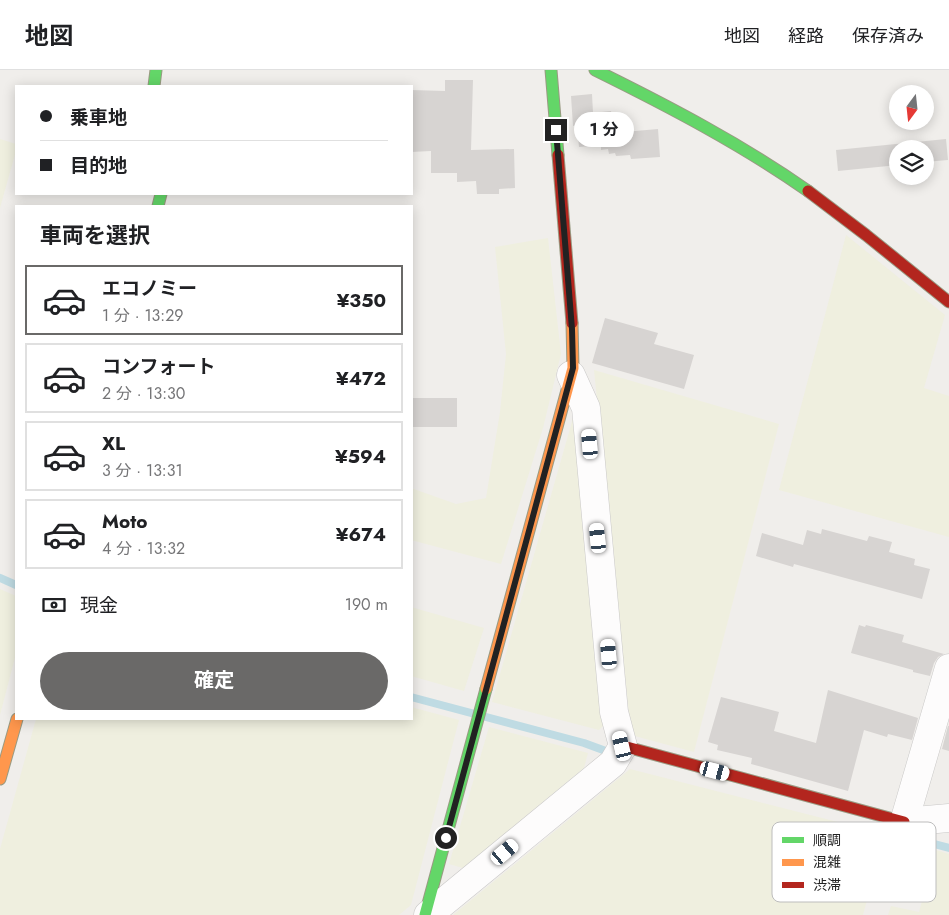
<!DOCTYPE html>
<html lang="ja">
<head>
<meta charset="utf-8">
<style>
	body { margin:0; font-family:Jost,"Noto Sans JP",sans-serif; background:#f6f6f6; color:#202124; height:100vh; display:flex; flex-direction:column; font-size:19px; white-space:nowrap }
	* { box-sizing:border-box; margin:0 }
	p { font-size:16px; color:#757577 }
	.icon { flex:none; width:28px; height:28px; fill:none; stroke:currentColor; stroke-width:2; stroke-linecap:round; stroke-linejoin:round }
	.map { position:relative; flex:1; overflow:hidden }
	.sheet { position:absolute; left:15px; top:135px; width:398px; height:515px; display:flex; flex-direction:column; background:#fff; border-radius:0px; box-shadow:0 2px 12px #0003 }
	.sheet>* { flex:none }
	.banner { position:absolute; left:15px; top:15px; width:398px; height:110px; border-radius:0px; box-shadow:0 2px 12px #0003; display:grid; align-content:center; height:110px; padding:0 25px; background:#fff }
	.needle { width:32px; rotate:195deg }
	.fabs { position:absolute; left:889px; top:15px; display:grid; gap:10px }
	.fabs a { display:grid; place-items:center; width:45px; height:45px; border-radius:50%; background:#fff; box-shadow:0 2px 12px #0003; font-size:25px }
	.end { position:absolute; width:22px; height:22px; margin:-11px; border:6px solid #222; background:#fff; box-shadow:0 0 0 2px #fff }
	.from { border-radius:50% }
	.bubble { position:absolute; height:35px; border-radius:18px; background:#fff; box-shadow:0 2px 12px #0003; font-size:16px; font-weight:700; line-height:35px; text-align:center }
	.car { position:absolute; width:15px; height:30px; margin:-15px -8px; border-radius:6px; box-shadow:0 0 4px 1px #0007; background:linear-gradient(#fff 24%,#345 0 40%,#fff 0 76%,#345 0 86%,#fff 0) }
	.banner b { display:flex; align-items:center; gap:18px; height:48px; font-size:19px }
	.banner b+b { border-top:1px solid #e0e0e0 }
	.banner i { width:12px; height:12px; background:#202124 }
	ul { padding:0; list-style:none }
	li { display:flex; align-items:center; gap:15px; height:70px; margin:0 10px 8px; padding:0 15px; border:2px solid #e0e0e0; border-radius:0px }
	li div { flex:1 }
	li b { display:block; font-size:19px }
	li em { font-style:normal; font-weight:700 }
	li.on { border-color:#6a6968 }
	li>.icon { width:45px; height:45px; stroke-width:1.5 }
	h2 { padding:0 25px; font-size:22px; line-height:60px }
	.pay { display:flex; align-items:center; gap:12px; height:55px; padding:0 25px; font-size:19px }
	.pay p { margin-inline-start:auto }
	.button { display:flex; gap:10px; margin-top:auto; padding:10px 25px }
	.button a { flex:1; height:58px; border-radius:30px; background:#6a6968; color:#fff; font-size:20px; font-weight:700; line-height:58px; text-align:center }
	header { display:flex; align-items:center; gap:30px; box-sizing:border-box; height:70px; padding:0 25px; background:#fff; border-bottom:1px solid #e0e0e0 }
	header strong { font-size:24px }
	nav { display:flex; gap:28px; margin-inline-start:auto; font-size:18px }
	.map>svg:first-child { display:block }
</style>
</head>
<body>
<header>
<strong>地図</strong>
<nav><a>地図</a><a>経路</a><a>保存済み</a></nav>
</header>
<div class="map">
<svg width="949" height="845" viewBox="0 0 949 845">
	<rect width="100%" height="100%" fill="#f0eeeb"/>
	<g fill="#efefdf">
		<polygon points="0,69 16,74 16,81 0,138"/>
		<polygon points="846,165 945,245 924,318 949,326 949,467 779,420"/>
		<polygon points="548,168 561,284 543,358 501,494 411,470 411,418 456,434 486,428 500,342 506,284 495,177"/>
		<polygon points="594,300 779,354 694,682 631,665"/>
		<polygon points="575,341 607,652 599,660 492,632"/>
		<polygon points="0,519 16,526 16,584 0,645"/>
		<polygon points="411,537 484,558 464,621 411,606"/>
		<polygon points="411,637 459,650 411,835 399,845 0,845 0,779 36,649 411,649"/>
		<polygon points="489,657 588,683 584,698 463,798 449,794"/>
		<polygon points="630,699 885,764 863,845 453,845"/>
		<polygon points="936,780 949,784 949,845 888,845 891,836 919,842"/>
	</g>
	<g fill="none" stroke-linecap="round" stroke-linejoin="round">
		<g stroke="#bfdbe3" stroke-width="8">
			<polyline points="0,508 16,515"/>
			<polyline points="411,627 584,673 614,684"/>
			<polyline points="900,762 923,771 949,778"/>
		</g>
	</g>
	<g fill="#d7d4d2">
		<polygon points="445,10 473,10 471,80 514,79 515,118 499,119 499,124 477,124 476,111 457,112 457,103 431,103 431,81 411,82 411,20 445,21"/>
		<polygon points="592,24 593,43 611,41 612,45 622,44 624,62 658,59 660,87 631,89 630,85 616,86 615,83 609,84 608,79 601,80 601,75 579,77 577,55 573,56 571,26"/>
		<polygon points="946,69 948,90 925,92 925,79 898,79 898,95 838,101 836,80"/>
		<polygon points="605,248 658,263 654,274 694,285 684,319 592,293"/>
		<rect x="411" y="328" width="46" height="29"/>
		<polygon points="822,459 867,471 869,466 892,472 889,482 915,489 914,495 930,499 922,529 794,494 793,497 756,486 762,463 803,475 807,460 821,464"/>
		<polygon points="859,555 865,557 866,555 904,565 902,572 944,584 938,587 934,593 930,606 913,602 913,600 851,583"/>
		<polygon points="828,620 918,648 912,670 888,664 887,667 864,660 848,721 751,694 752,688 717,680 718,675 708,672 721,627 779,642 774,661 816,673"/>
		<polygon points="948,656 949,656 949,681 942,679"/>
	</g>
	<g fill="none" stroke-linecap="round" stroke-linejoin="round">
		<defs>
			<g id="street">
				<polyline points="949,598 904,752 949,748"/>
				<polyline points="428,845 613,693 623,676 614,642 586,338 571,305"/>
			</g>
			<g id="fast">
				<polyline points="551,0 558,85"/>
				<path d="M595 0C668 36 741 74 808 121"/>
				<polyline points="154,16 156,0"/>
				<polyline points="158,136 161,124"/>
				<polyline points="425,845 486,619"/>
			</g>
			<g id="slow">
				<polyline points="486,619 573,298 572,253"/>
				<polyline points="0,709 17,649"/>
			</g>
			<g id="jam">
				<polyline points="558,85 572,253"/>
				<polyline points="808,121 866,165 949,232"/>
				<polyline points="623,676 904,752"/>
			</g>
		</defs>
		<use href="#street" stroke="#c9c8c7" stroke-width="29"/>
		<use href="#fast" stroke="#999a82" stroke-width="13"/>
		<use href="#slow" stroke="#999a82" stroke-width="13"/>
		<use href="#jam" stroke="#999a82" stroke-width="13"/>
		<use href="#street" stroke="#fdfcfc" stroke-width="28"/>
		<use href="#fast" stroke="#63d668" stroke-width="11"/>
		<use href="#slow" stroke="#ff974d" stroke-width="11"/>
		<use href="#jam" stroke="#b3261e" stroke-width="11"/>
	</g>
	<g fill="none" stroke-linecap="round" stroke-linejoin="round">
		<polyline stroke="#222" stroke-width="6" points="446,768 573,298 572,259 556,60"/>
	</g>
	<rect x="772" y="752" width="164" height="80" rx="8" fill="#fff" stroke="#bdbdbd" stroke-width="1"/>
	<rect x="782" y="767" width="22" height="6" fill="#63d668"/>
	<rect x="782" y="789" width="22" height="7" fill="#ff974d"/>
	<rect x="782" y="812" width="22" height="6" fill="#b3261e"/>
	<g font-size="14" fill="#222">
		<text x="813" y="775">順調</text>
		<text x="813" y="797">混雑</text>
		<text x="813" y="820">渋滞</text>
	</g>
</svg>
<div class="fabs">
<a><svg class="needle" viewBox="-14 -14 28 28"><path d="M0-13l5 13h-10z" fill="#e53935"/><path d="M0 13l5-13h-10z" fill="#757577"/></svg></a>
<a><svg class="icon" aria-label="layers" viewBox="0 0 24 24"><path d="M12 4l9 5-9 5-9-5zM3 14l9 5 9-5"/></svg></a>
</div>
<i class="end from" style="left:446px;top:768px"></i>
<i class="end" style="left:556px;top:60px"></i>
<div class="bubble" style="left:574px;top:42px;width:60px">1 分</div>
<i class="car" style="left:590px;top:374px;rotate:355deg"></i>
<i class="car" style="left:598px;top:468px;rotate:354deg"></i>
<i class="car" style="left:609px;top:584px;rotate:355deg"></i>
<i class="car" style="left:622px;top:676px;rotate:347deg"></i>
<i class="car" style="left:715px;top:701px;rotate:105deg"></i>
<i class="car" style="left:505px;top:782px;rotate:50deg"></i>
<div class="banner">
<b><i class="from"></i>乗車地</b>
<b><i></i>目的地</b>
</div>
<section class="sheet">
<h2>車両を選択</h2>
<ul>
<li class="on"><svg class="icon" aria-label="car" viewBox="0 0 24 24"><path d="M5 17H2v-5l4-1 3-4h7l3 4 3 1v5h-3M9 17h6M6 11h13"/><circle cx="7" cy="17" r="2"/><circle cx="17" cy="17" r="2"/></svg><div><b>エコノミー</b><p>1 分 · 13:29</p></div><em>¥350</em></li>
<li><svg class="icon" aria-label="car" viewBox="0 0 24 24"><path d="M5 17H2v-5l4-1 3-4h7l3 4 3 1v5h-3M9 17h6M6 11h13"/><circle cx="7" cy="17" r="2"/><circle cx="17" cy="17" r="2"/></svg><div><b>コンフォート</b><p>2 分 · 13:30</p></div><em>¥472</em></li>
<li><svg class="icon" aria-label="car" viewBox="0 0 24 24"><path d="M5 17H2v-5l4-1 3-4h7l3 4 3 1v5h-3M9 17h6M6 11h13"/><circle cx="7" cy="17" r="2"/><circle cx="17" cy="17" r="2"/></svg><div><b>XL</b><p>3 分 · 13:31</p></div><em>¥594</em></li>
<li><svg class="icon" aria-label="car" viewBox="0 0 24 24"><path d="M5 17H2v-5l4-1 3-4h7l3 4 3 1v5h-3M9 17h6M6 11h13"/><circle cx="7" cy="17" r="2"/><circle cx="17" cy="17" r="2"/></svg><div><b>Moto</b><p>4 分 · 13:32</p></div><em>¥674</em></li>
</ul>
<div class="pay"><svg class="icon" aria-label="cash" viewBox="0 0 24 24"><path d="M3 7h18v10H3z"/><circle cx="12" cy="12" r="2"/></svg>現金<p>190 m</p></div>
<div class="button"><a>確定</a></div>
</section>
</div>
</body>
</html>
